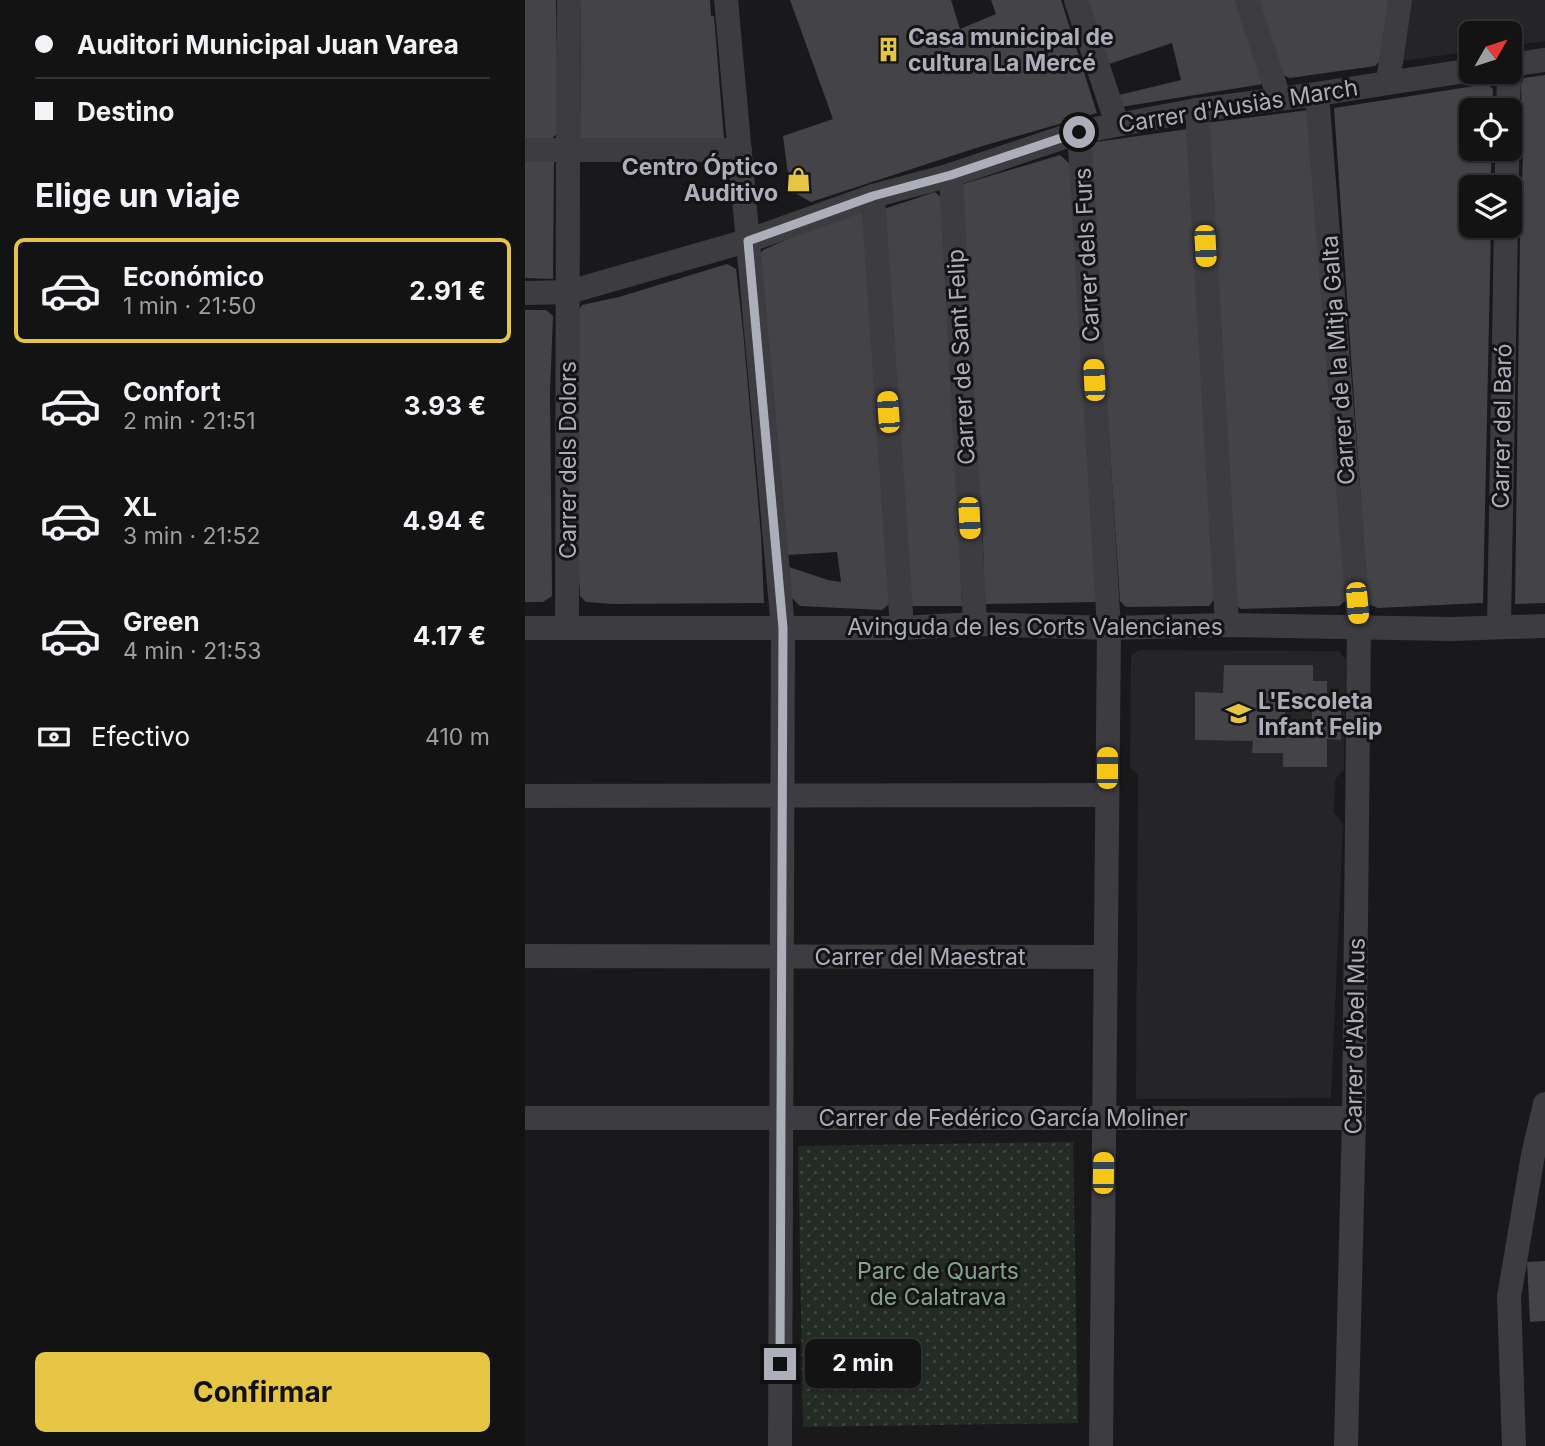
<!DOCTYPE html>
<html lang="es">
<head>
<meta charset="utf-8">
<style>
	body { margin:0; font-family:Inter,sans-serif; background:#202022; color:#f1f3f6; height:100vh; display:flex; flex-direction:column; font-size:26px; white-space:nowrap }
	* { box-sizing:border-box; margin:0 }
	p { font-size:23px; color:#9d9ea0 }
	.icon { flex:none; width:38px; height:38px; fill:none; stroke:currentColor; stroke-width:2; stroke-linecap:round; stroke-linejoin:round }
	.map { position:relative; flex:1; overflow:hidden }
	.panel { display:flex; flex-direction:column; background:#131314; width:525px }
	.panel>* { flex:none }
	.top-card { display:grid; align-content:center; height:154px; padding:0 35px; background:#131314 }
	.needle { width:46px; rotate:51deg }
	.tools { position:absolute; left:934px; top:21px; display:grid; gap:14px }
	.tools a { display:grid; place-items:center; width:63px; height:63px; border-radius:10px; background:#131314; box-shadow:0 2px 5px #0004,0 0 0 2px #323234; font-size:35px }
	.end { position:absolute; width:32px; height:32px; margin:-16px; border:9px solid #acaeb9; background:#111; box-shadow:0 0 0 4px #111 }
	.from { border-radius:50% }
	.bubble { position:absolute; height:49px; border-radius:10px; background:#131314; box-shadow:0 2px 5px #0004,0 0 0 2px #323234; font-size:23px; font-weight:700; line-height:49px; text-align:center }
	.car { position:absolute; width:21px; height:42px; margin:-21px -10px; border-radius:9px; box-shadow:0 0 5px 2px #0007; background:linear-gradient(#f5c518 24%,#345 0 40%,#f5c518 0 76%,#345 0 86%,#f5c518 0) }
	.top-card b { display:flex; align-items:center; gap:24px; height:66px; font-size:26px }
	.top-card b+b { border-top:2px solid #323234 }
	.top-card i { width:18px; height:18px; background:#f1f3f6 }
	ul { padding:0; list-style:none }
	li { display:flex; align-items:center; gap:21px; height:105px; margin:0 14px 10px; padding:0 21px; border:4px solid transparent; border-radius:10px }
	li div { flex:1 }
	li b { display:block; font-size:26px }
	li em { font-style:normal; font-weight:700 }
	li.on { border-color:#e6c545 }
	li>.icon { width:63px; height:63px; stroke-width:1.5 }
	h2 { padding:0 35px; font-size:32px; line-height:84px }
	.pay { display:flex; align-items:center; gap:18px; height:77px; padding:0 35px; font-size:26px }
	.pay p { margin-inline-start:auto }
	.primary-button { display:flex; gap:14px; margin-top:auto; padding:14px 35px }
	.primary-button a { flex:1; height:80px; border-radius:10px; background:#e6c545; color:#111; font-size:28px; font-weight:700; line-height:80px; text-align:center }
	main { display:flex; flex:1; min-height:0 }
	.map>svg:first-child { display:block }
</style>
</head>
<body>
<main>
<section class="panel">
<div class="top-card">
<b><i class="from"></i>Auditori Municipal Juan Varea</b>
<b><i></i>Destino</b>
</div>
<h2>Elige un viaje</h2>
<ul>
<li class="on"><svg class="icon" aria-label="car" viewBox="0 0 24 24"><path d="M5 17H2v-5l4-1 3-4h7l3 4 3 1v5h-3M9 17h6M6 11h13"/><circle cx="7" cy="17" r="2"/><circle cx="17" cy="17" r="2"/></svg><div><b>Económico</b><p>1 min · 21:50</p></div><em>2.91 €</em></li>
<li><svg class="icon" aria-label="car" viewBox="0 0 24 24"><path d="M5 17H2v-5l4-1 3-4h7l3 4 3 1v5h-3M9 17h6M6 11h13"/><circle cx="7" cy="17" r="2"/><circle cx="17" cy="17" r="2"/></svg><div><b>Confort</b><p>2 min · 21:51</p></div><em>3.93 €</em></li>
<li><svg class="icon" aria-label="car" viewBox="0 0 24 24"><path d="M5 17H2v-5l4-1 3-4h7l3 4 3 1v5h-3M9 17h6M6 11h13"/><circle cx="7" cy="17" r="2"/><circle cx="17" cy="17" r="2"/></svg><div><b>XL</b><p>3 min · 21:52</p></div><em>4.94 €</em></li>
<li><svg class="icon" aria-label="car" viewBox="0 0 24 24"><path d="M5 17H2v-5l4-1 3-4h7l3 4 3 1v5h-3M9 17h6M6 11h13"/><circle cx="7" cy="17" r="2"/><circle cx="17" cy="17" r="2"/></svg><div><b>Green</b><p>4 min · 21:53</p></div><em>4.17 €</em></li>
</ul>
<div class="pay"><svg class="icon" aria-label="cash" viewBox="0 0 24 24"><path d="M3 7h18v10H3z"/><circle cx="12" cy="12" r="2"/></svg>Efectivo<p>410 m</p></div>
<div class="primary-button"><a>Confirmar</a></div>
</section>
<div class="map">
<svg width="1020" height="1446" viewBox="0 0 1020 1446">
	<defs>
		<pattern id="park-dots" width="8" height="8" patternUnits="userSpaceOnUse" patternTransform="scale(1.75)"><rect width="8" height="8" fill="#232b25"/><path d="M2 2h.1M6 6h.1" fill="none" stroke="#404743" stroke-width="1.8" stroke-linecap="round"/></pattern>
	</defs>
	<rect width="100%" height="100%" fill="#19191b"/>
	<g fill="#252528">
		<polygon points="887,0 1020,0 1020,41 985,46 985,33 947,33 947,51 877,61"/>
		<polygon points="614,650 814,651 821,660 819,770 810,779 809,813 818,824 806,1098 611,1099 613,775 605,768 606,655"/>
	</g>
	<polygon fill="url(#park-dots)" points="548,1142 553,1423 278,1427 273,1146"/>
	<g fill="#434348" fill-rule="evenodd">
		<polygon points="0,0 31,0 33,133 23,142 0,142"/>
		<polygon points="56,0 185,0 186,16 189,16 199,139 55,140"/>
		<polygon points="265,0 426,0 435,29 471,14 466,0 536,0 572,113 451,148 286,202 265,190 258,136 308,119"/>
		<polygon points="563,0 713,0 738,84 596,107 594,95 656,80 647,43 584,64"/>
		<polygon points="729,0 867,0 858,58 850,66 765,78 752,73"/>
		<polygon points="1020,75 1020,603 990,604 995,240 998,154 996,84 999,78"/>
		<polygon points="962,84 968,89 967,110 947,110 947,149 967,149 965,187 947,187 947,226 966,226 966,229 958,603 853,608 843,604 809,108"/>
		<polygon points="784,110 823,599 814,606 715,609 710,602 680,123"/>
		<polygon points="663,129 692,596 684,606 601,607 595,601 565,150 571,142"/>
		<polygon points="535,155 545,164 571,602 460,604 457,516 448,416 438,184"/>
		<polygon points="0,161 29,161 28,279 0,278"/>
		<polygon points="410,192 420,201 437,606 385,606 359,209"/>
		<polygon points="335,212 338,214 364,604 357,610 275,606 266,597 264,567 303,580 316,582 312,552 263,555 234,256 238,250 274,234"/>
		<polygon points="202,264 211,269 218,330 236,535 239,603 87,604 61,602 55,596 54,579 54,310 57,305 94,297"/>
		<polygon points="0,310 21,310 28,316 25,393 27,596 18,602 0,602"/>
		<path d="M699 665H788V681H802V708H816V740L802 739V767H758V753H727L728 741 670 740V692L698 693ZM760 708H787V735L761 736Z"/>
		<polygon points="1020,1261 1020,1321 1005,1322 1002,1262"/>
	</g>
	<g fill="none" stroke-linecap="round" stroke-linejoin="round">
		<g stroke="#3c3c41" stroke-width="24">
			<polyline points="201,0 258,628 255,1446"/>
			<polyline points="551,0 592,124"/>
			<polyline points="722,0 754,98"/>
			<polyline points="985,65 1020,60"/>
			<polyline points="863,82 875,0"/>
			<polyline points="792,94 834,626 829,1118 821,1446"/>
			<polyline points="672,110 702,625"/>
			<polyline points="983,110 984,72"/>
			<polyline points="554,132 584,628 576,1446"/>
			<polyline points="0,150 43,150 44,0"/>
			<polyline points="426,175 450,624"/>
			<polyline points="982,187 982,149"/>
			<polyline points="348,196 377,628"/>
			<polyline points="0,293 44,292 225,240 348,196 426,175 554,132 672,110 792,94 947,70"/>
			<polyline points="974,626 981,226"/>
			<polyline points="0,628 377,628 450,624 584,628 702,625 926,629 1020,626"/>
			<polyline points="42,628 43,150 215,150"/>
			<polyline points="0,796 582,795"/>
			<polyline points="0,956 581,957"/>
			<polyline points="0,1118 829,1118"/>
			<polyline points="989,1446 984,1297 1008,1155 1020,1104"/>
		</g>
	</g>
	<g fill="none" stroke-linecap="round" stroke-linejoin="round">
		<polyline stroke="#acaeb9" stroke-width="9" points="255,1364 258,628 223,241 348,196 426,175 554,132"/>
	</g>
	<defs>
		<symbol id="building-bare" viewBox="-9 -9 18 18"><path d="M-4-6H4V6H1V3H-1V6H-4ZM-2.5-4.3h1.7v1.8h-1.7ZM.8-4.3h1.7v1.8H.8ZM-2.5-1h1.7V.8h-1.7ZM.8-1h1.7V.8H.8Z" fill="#e6c545" stroke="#141416" stroke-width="2.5" paint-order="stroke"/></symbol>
		<symbol id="shop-bare" viewBox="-9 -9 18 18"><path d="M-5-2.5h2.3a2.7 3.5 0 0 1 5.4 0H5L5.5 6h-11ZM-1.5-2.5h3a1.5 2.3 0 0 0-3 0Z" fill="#e6c545" stroke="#141416" stroke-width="2.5" paint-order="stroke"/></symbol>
		<symbol id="school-bare" viewBox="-9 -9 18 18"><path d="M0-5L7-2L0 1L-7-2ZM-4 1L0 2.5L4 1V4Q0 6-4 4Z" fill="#e6c545" stroke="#141416" stroke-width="2.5" paint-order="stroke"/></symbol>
	</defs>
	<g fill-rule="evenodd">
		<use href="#building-bare" x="346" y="32" width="35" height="35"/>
		<use href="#shop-bare" x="256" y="162" width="35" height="35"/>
		<use href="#school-bare" x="696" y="696" width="35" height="35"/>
	</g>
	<g text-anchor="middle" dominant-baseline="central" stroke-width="6" stroke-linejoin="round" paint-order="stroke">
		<g font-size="23" font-weight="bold" fill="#acaeb9" stroke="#141416" text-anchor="start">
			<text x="383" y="37">Casa municipal de<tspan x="383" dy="26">cultura La Mercé</tspan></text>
			<text x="253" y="167" text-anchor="end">Centro Óptico<tspan x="253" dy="26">Auditivo</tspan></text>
			<text x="733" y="701">L'Escoleta<tspan x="733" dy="26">Infant Felip</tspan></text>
		</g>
		<g font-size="23" fill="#acaeb9" stroke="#141416">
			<text transform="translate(713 106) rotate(-9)">Carrer d'Ausiàs March</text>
			<text transform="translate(562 255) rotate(-93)">Carrer dels Furs</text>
			<text transform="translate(436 357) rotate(-93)">Carrer de Sant Felip</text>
			<text transform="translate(813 360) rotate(-94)">Carrer de la Mitja Galta</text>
			<text transform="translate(977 426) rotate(-89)">Carrer del Baró</text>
			<text transform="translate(43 460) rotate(-90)">Carrer dels Dolors</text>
			<text x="510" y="627">Avinguda de les Corts Valencianes</text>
			<text x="395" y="957">Carrer del Maestrat</text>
			<text transform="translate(830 1036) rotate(-89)">Carrer d'Abel Mus</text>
			<text x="478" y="1118">Carrer de Fedérico García Moliner</text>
		</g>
		<g font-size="23" fill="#84a38a" stroke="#141416">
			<text x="413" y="1271">Parc de Quarts<tspan x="413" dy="26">de Calatrava</tspan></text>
		</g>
	</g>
</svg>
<div class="tools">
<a><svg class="needle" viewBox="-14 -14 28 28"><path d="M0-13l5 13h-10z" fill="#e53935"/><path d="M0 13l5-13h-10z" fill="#9d9ea0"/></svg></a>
<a><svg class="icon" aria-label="locate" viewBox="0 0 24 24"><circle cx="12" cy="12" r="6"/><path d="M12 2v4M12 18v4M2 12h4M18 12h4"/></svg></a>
<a><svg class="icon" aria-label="layers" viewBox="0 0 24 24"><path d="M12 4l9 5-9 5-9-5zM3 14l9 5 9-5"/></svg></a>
</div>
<i class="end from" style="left:554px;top:132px"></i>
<i class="end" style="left:255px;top:1364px"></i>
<div class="bubble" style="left:280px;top:1339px;width:116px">2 min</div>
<i class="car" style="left:680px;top:246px;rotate:177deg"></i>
<i class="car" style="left:569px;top:380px;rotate:357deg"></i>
<i class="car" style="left:363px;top:412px;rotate:356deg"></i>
<i class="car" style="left:444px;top:518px;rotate:177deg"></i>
<i class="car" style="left:832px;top:603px;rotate:175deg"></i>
<i class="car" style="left:582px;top:768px;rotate:0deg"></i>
<i class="car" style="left:578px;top:1173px;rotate:1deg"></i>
</div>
</main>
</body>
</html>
